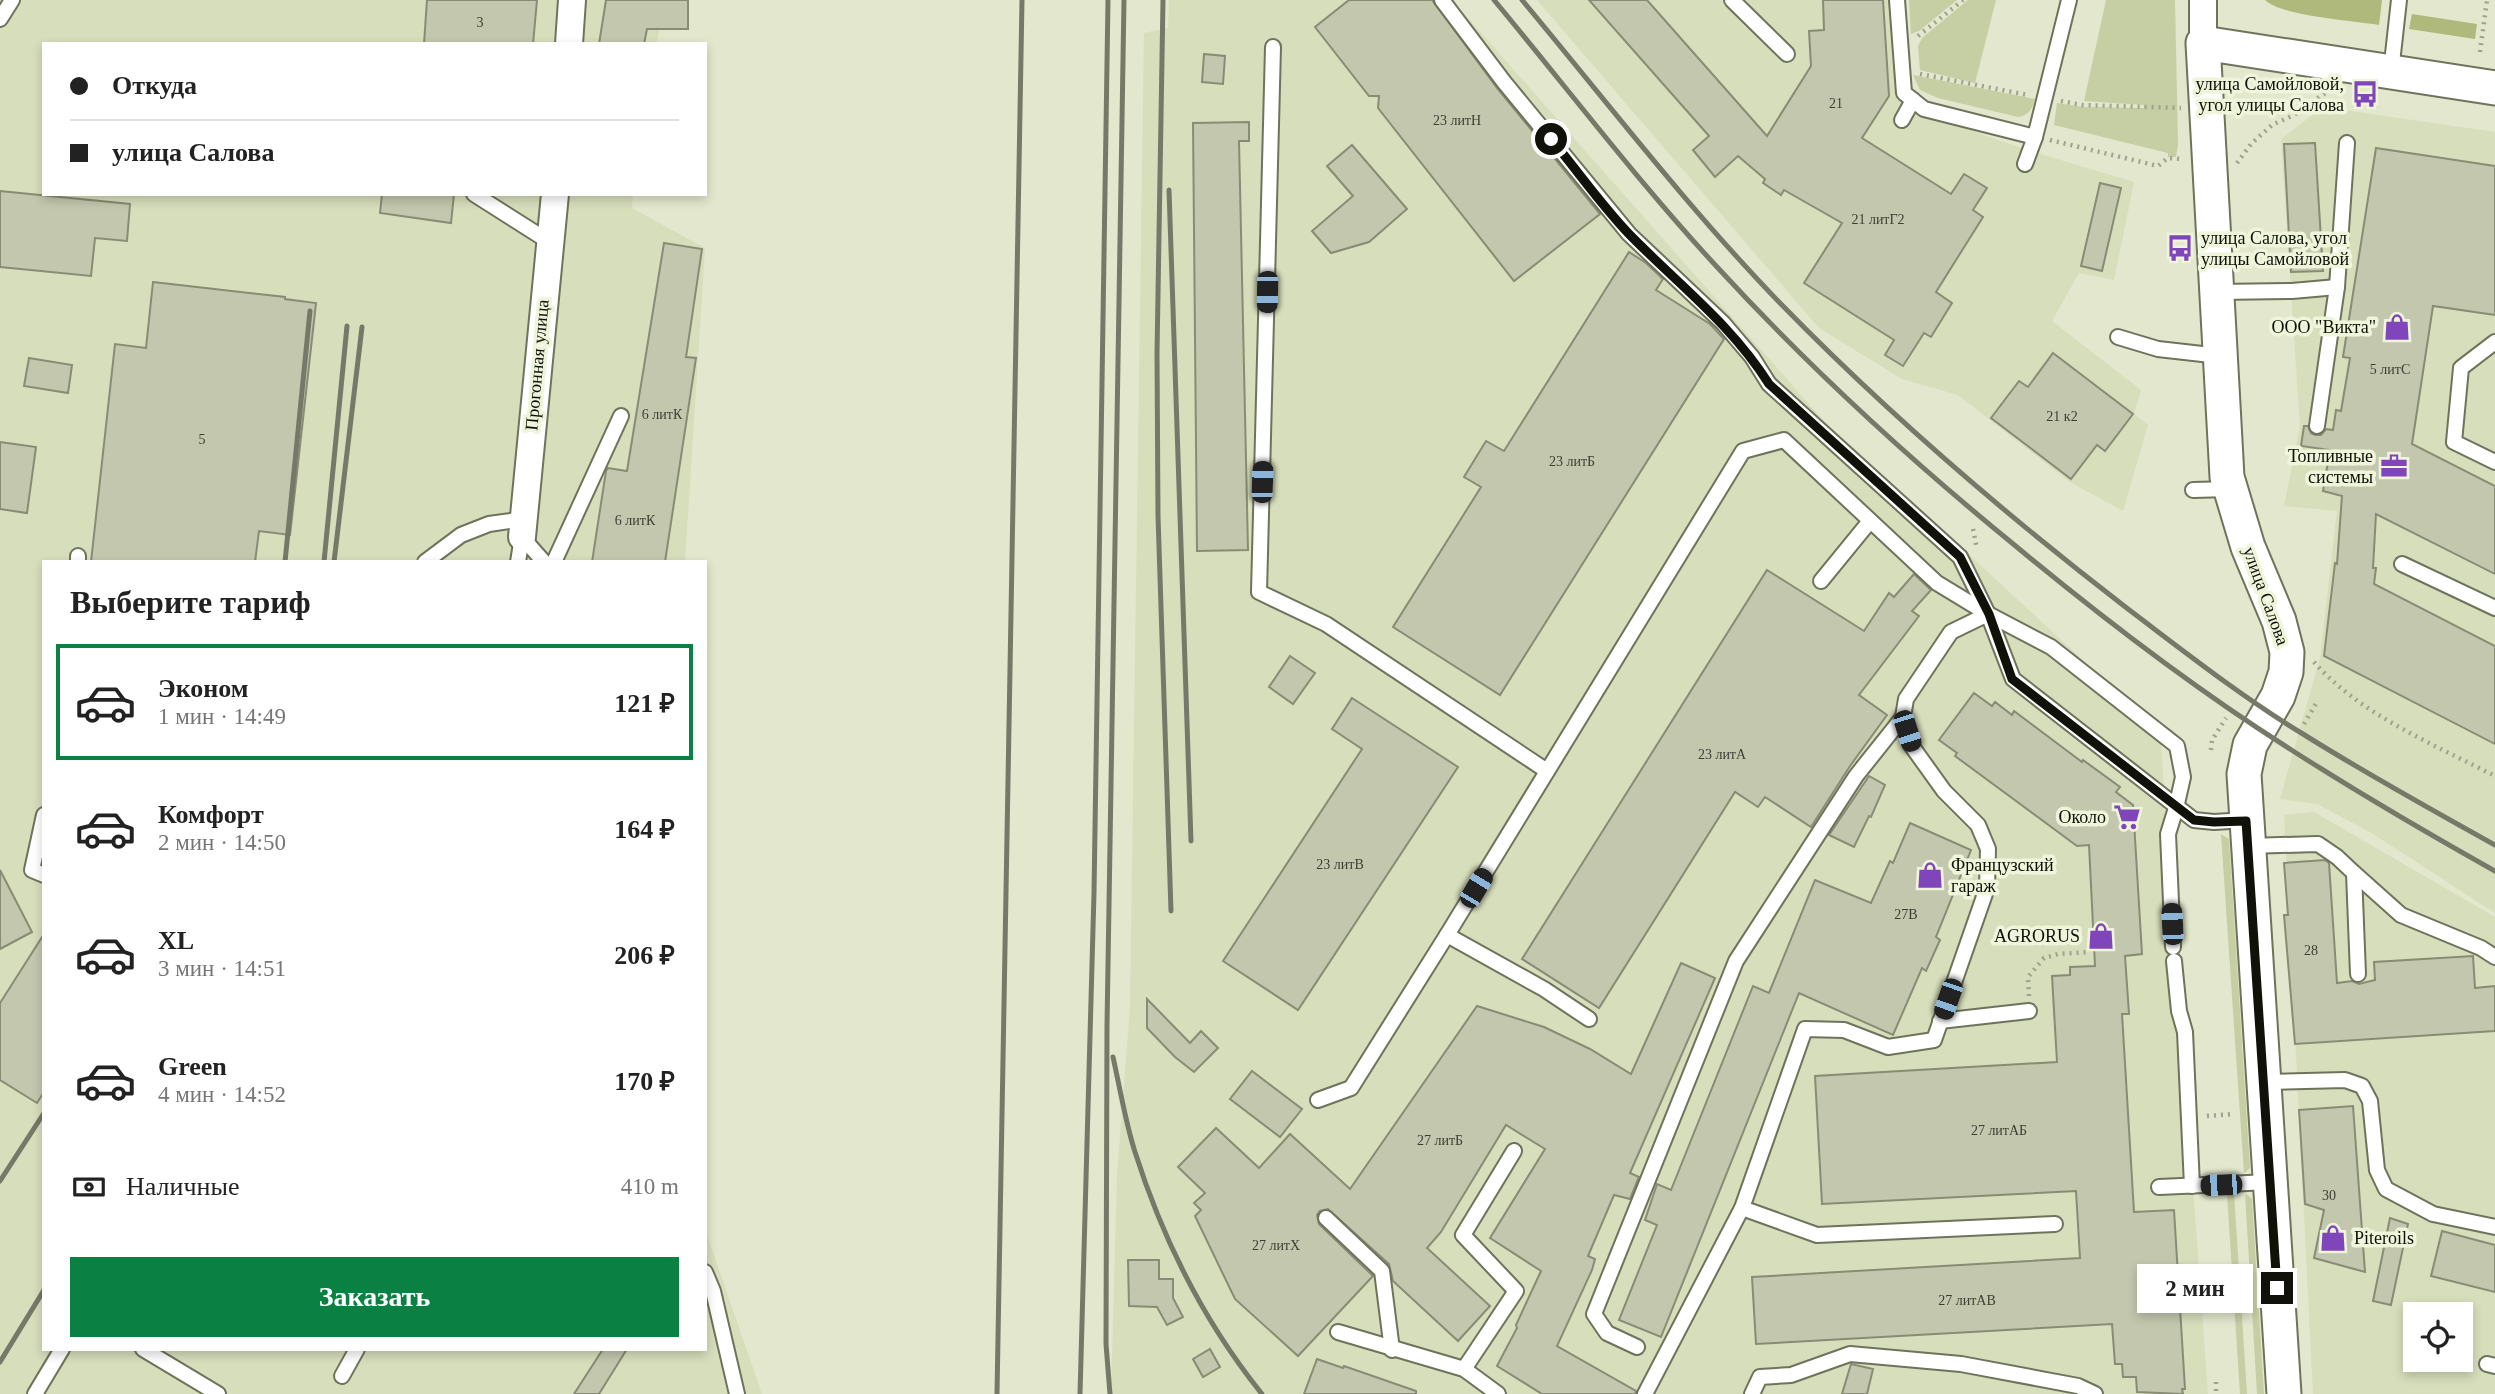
<!DOCTYPE html>
<html lang="ru">
<head>
<meta charset="utf-8">
<style>
	body { margin:0; font-family:Georgia,serif; background:#f6f6f6; color:#222; height:100vh; display:flex; flex-direction:column; font-size:26px; white-space:nowrap }
	* { box-sizing:border-box; margin:0 }
	p { font-size:23px; color:#767676 }
	.icon { flex:none; width:38px; height:38px; fill:none; stroke:currentColor; stroke-width:2; stroke-linecap:round; stroke-linejoin:round }
	.map { position:relative; flex:1; overflow:hidden }
	.side { position:absolute; left:42px; top:560px; width:665px; height:791px; display:flex; flex-direction:column; background:#fff; border-radius:0px; box-shadow:0 4px 10px #0003 }
	.side>* { flex:none }
	.hud { position:absolute; left:42px; top:42px; width:665px; height:154px; border-radius:0px; box-shadow:0 4px 10px #0003; display:grid; align-content:center; height:154px; padding:0 28px; background:#fff }
	.buttons { position:absolute; left:2403px; top:1302px; display:grid; gap:14px }
	.buttons a { display:grid; place-items:center; width:70px; height:70px; border-radius:0px; background:#fff; box-shadow:0 4px 10px #0003; font-size:35px }
	.end { position:absolute; width:32px; height:32px; margin:-16px; border:9px solid #101209; background:#fff; box-shadow:0 0 0 4px #fff }
	.from { border-radius:50% }
	.bubble { position:absolute; height:49px; border-radius:0px; background:#fff; box-shadow:0 4px 10px #0003; font-size:23px; font-weight:800; line-height:49px; text-align:center }
	.car { position:absolute; width:21px; height:42px; margin:-21px -10px; border-radius:9px; box-shadow:0 0 5px 2px #0007; background:linear-gradient(#222 24%,#8ab4d8 0 40%,#222 0 76%,#8ab4d8 0 86%,#222 0) }
	.hud b { display:flex; align-items:center; gap:24px; height:66px; font-size:26px }
	.hud b+b { border-top:2px solid #e0e0e0 }
	.hud i { width:18px; height:18px; background:#222 }
	ul { padding:0; list-style:none }
	li { display:flex; align-items:center; gap:21px; height:116px; margin:0 14px 10px; padding:0 14px; border:4px solid transparent; border-radius:0px }
	li div { flex:1 }
	li b { display:block; font-size:26px }
	li em { font-style:normal; font-weight:800 }
	li.selected { border-color:#0b8043 }
	li>.icon { width:63px; height:63px; stroke-width:1.5 }
	h2 { padding:0 28px; font-size:32px; line-height:84px }
	.pay { display:flex; align-items:center; gap:18px; height:77px; padding:0 28px; font-size:26px }
	.pay p { margin-inline-start:auto }
	.primary-button { display:flex; gap:14px; margin-top:auto; padding:14px 28px }
	.primary-button a { flex:1; height:80px; border-radius:0px; background:#0b8043; color:#fff; font-size:28px; font-weight:800; line-height:80px; text-align:center }
	.map>svg:first-child { display:block }
</style>
</head>
<body>
<div class="map">
<svg width="2495" height="1394" viewBox="0 0 2495 1394">
	<rect width="100%" height="100%" fill="#e2e7cd"/>
	<g fill="#d7debc" fill-rule="evenodd">
		<polygon points="0,0 664,0 657,44 44,44 44,194 633,194 632,208 705,248 685,562 44,562 44,1349 705,1349 705,1229 762,1394 0,1394"/>
		<polygon points="1169,0 1452,0 1823,420 2160,731 2208,1394 1111,1394 1117,1176 1130,1007 1144,33 1168,28"/>
		<polygon points="1537,0 1889,0 1895,92 1921,113 2030,151 2134,182 2114,280 2079,273 2052,321 2141,390 2134,414 2148,425 2123,511 2070,482 1958,395 1902,379 1819,328"/>
		<polygon points="2323,107 2495,132 2495,913 2370,832 2317,804 2280,799 2320,658 2337,511 2284,506 2300,427 2281,139"/>
		<path d="M2314 812 2495 917V1394H2313L2284 815ZM2415 1314H2460V1360H2415Z"/>
	</g>
	<g fill="#c6cea3">
		<polygon points="1909,0 1957,0 1919,31 1911,34"/>
		<polygon points="1968,0 1996,0 1975,83 1920,70 1918,46 1922,38"/>
		<polygon points="2106,0 2175,0 2178,145 2176,157 2168,157 2168,153 2054,125 2057,103 2083,107 2144,108 2144,105 2084,101"/>
		<path d="M1913 75 2035 99C2032 109 2029 115 2018 117L1938 98 1920 90Z"/>
		<polygon points="2221,834 2229,839 2250,1168 2244,1173"/>
		<polygon points="2234,1193 2247,1394 2240,1394 2227,1194"/>
		<polygon points="2245,1193 2252,1199 2264,1394 2257,1394"/>
	</g>
	<g fill="#afb97c">
		<path d="M2265 0H2382L2379 25C2354 21 2281 16 2265 0Z"/>
		<polygon points="2412,14 2477,24 2475,39 2409,29"/>
	</g>
	<g fill="#c2c7ad" stroke="#888c74" stroke-width="2">
		<polygon points="427,0 537,0 533,44 424,44"/>
		<polygon points="606,0 688,0 688,29 647,29 644,44 599,44"/>
		<polygon points="1349,0 1432,0 1497,88 1600,214 1514,281 1378,108 1379,96 1369,96 1315,27"/>
		<polygon points="1589,0 1647,0 1767,136 1811,66 1809,31 1824,30 1823,0 1883,0 1889,96 1862,138 1951,194 1964,174 1987,188 1973,210 1983,217 1936,292 1952,303 1931,337 1924,333 1903,366 1885,355 1894,340 1804,283 1842,223 1784,190 1781,195 1763,183 1765,179 1738,156 1715,177 1693,150 1709,136"/>
		<polygon points="1204,54 1225,56 1223,84 1202,82"/>
		<polygon points="1249,122 1249,141 1239,141 1248,550 1197,551 1193,123"/>
		<polygon points="2315,143 2323,271 2291,272 2284,144"/>
		<polygon points="1352,145 1407,209 1369,242 1331,253 1312,231 1353,196 1327,166"/>
		<polygon points="2376,148 2495,166 2495,315 2433,306 2412,444 2495,486 2495,574 2376,514 2373,568 2376,568 2374,584 2495,646 2495,744 2324,656 2335,563 2337,564 2342,496 2323,491 2330,450 2301,446 2304,426 2308,426 2311,433 2315,435 2321,435 2326,429 2333,430 2336,410 2341,411 2350,358 2343,357"/>
		<polygon points="2100,183 2121,188 2102,271 2081,266"/>
		<polygon points="0,191 130,204 127,241 95,238 91,276 0,267"/>
		<polygon points="382,194 454,194 451,223 380,213"/>
		<polygon points="664,243 702,249 686,357 696,358 665,562 592,562 606,471 608,468 627,471"/>
		<polygon points="1629,252 1646,263 1663,279 1656,290 1710,324 1724,339 1500,695 1393,627 1481,487 1464,477 1486,441 1504,451"/>
		<polygon points="153,282 285,297 285,299 316,303 290,535 259,531 255,562 91,562 115,344 146,348"/>
		<polygon points="2053,353 2133,414 2105,451 2097,445 2071,479 1991,418 2019,381 2028,387"/>
		<polygon points="29,358 72,365 68,393 24,386"/>
		<polygon points="0,442 36,447 27,513 0,509"/>
		<polygon points="1767,570 1864,631 1889,593 1894,597 1914,574 1931,590 1912,611 1919,616 1859,695 1887,715 1850,766 1811,827 1765,797 1758,807 1735,792 1599,1008 1522,959"/>
		<polygon points="1290,656 1315,673 1293,704 1269,687"/>
		<polygon points="1974,693 1992,706 1995,702 2012,715 2014,711 2082,762 2083,760 2120,787 2116,792 2133,805 2142,954 2125,956 2129,1014 2122,1014 2134,1212 2174,1210 2185,1389 2182,1389 2183,1394 2137,1392 2136,1377 2123,1377 2122,1364 2115,1364 2112,1324 1756,1344 1752,1277 2080,1258 2076,1191 1822,1204 1815,1076 2057,1062 2052,976 2070,975 2070,967 2095,966 2089,845 2077,846 1955,756 1957,753 1939,740"/>
		<polygon points="1352,698 1458,767 1298,1010 1223,961 1362,749 1332,729"/>
		<polygon points="1869,776 1885,785 1871,817 1869,816 1854,847 1829,835"/>
		<polygon points="1910,823 1971,850 1936,937 1940,940 1926,971 1922,968 1893,1035 1799,993 1661,1337 1619,1320 1657,1225 1645,1220 1657,1184 1671,1190 1753,986 1769,993 1815,880 1871,903 1890,861 1893,863"/>
		<polygon points="2325,860 2329,863 2337,983 2352,981 2359,984 2375,980 2374,962 2473,956 2475,988 2495,986 2495,1031 2295,1044 2284,915 2288,915 2284,863"/>
		<polygon points="0,870 32,932 0,949"/>
		<polygon points="44,934 44,1092 37,1103 0,1080 0,1003"/>
		<polygon points="1681,963 1715,978 1630,1173 1639,1177 1630,1199 1614,1195 1588,1256 1595,1259 1592,1270 1557,1346 1636,1391 1635,1394 1542,1394 1497,1366 1517,1328 1516,1325 1541,1271 1490,1238 1545,1149 1506,1125 1441,1232 1427,1248 1490,1306 1458,1341 1393,1281 1389,1264 1328,1209 1320,1211 1317,1215 1319,1224 1373,1276 1298,1356 1235,1299 1195,1216 1201,1210 1194,1203 1205,1193 1178,1167 1216,1128 1259,1168 1290,1134 1350,1189 1477,1006 1544,1027 1590,1049 1631,1074"/>
		<polygon points="1147,999 1190,1043 1201,1031 1218,1048 1194,1072 1175,1057 1147,1028"/>
		<polygon points="1252,1071 1302,1109 1280,1137 1230,1099"/>
		<polygon points="2353,1106 2365,1272 2314,1258 2324,1210 2305,1204 2299,1110"/>
		<polygon points="2390,1218 2408,1224 2391,1305 2373,1301"/>
		<polygon points="2442,1231 2495,1245 2495,1292 2431,1276"/>
		<polygon points="1128,1260 1159,1260 1159,1279 1173,1279 1173,1298 1183,1317 1167,1325 1157,1307 1129,1306"/>
		<polygon points="603,1349 627,1349 599,1394 574,1394"/>
		<polygon points="1210,1349 1220,1367 1203,1377 1193,1359"/>
		<polygon points="1317,1359 1343,1368 1344,1366 1416,1391 1416,1394 1304,1394"/>
		<polygon points="1851,1364 1873,1369 1867,1394 1842,1394"/>
	</g>
	<g fill="none" stroke-linecap="round" stroke-linejoin="round">
		<defs>
			<g id="service">
				<polyline points="1442,0 1504,82 1629,234 1723,323 1752,357 1769,384 1960,557 1988,614 2013,679 2194,820 2214,822 2246,820"/>
				<polyline points="1732,0 1787,54"/>
				<polyline points="1897,0 1904,93 1924,109 2035,137"/>
				<polyline points="0,19 12,0"/>
				<polyline points="1273,47 1259,592 1326,624 1547,771"/>
				<polyline points="2391,72 2399,0"/>
				<polyline points="1902,120 1913,100"/>
				<polyline points="2025,164 2035,137 2069,0"/>
				<polyline points="474,194 548,241"/>
				<polyline points="2217,292 2292,291 2337,287"/>
				<polyline points="2118,337 2158,349 2220,356"/>
				<polyline points="2495,342 2461,368 2454,442 2495,462"/>
				<polyline points="2317,426 2337,287 2347,143"/>
				<polyline points="2193,490 2230,489"/>
				<polyline points="522,537 544,562"/>
				<polyline points="78,562 78,556"/>
				<polyline points="425,562 461,535 489,524 524,519"/>
				<polyline points="518,562 522,537"/>
				<polyline points="554,562 621,416"/>
				<polyline points="2402,564 2495,608"/>
				<polyline points="1821,581 1870,521"/>
				<polyline points="44,815 32,870 44,875"/>
				<polyline points="2248,846 2318,844 2337,857 2354,873 2358,974"/>
				<polyline points="2354,873 2401,915 2481,948 2495,957"/>
				<polyline points="1447,935 1544,989 1589,1019"/>
				<polyline points="2174,961 2179,1011 2185,1032 2192,1186"/>
				<polyline points="1940,1021 2029,1011"/>
				<polyline points="2263,1082 2345,1080 2362,1086 2370,1101 2377,1170 2386,1189 2433,1214 2495,1227"/>
				<polyline points="1318,1100 1351,1088 1447,935 1743,451 1784,440 1937,583 1988,614 2051,647 2177,746 2183,777 2176,808 2168,834 2173,947"/>
				<polyline points="2159,1187 2270,1182"/>
				<polyline points="1742,1208 1817,1235 2055,1224"/>
				<polyline points="1326,1218 1382,1271 1392,1350"/>
				<polyline points="705,1272 713,1291 737,1394"/>
				<polyline points="1338,1332 1464,1369 1498,1394"/>
				<polyline points="1637,1347 1607,1333 1594,1314 1736,961 1856,776 1903,717"/>
				<polyline points="143,1349 218,1394"/>
				<polyline points="2487,1364 2495,1366"/>
				<polyline points="1464,1369 1516,1291 1463,1235 1514,1151"/>
				<polyline points="342,1376 357,1349"/>
				<polyline points="35,1394 62,1349"/>
				<polyline points="1645,1394 1742,1208 1805,1029 1844,1030 1888,1047 1934,1040 1987,888 1988,849 1978,825 1944,791 1911,745 1903,717 1906,699 1951,632 1988,614"/>
				<polyline points="1752,1394 1760,1377 1791,1375 1850,1354 1961,1364 2078,1386 2095,1394"/>
			</g>
			<g id="minor">
				<polyline points="2203,0 2203,43"/>
				<polyline points="569,44 572,0"/>
				<polyline points="522,537 555,194"/>
			</g>
			<polyline id="tertiary" points="2284,1394 2244,774 2250,745 2278,696 2286,672 2287,652 2279,621 2248,547 2227,477 2203,43 2495,88"/>
		</defs>
		<use href="#service" stroke="#6e735b" stroke-width="18"/>
		<use href="#minor" stroke="#6e735b" stroke-width="30"/>
		<use href="#tertiary" stroke="#6e735b" stroke-width="37"/>
		<g stroke="#9ea28e" stroke-width="4.5" stroke-dasharray="2 5" stroke-linecap="butt">
			<polyline points="1918,36 1963,0"/>
			<polyline points="2480,52 2487,0"/>
			<polyline points="1920,74 2028,95"/>
			<polyline points="2061,101 2082,105 2181,108"/>
			<polyline points="2050,140 2158,166 2168,158 2181,159"/>
			<polyline points="2237,163 2251,144 2272,125 2294,115 2328,91"/>
			<polyline points="2242,266 2290,263"/>
			<polyline points="1973,529 1977,549"/>
			<path d="M2314 662C2359 714 2435 745 2495 776"/>
			<polyline points="2304,724 2317,702"/>
			<polyline points="2211,750 2212,740 2226,718"/>
			<polyline points="2029,996 2028,977 2044,958 2058,954 2089,952"/>
			<polyline points="2207,1116 2234,1114"/>
			<polyline points="2216,1382 2216,1394"/>
		</g>
		<use href="#service" stroke="#fff" stroke-width="14"/>
		<use href="#minor" stroke="#fff" stroke-width="26"/>
		<use href="#tertiary" stroke="#fff" stroke-width="33"/>
		<g stroke="#767968" stroke-width="5">
			<polyline points="1163,0 1157,353 1158,516 1171,911"/>
			<path d="M1494 0C1568 89 1639 183 1718 268 1809 367 1908 458 2012 543 2101 617 2195 689 2293 751 2359 793 2427 833 2495 871"/>
			<path d="M1522 0C1607 102 1688 208 1780 303 1888 414 2006 515 2128 609 2185 652 2242 697 2303 734 2365 773 2430 809 2495 845"/>
			<polyline points="1169,190 1191,841"/>
			<polyline points="285,562 310,311"/>
			<polyline points="324,562 347,326"/>
			<polyline points="334,562 362,327"/>
			<path d="M1113 1057C1120 1088 1125 1121 1135 1152 1163 1240 1204 1322 1262 1394"/>
			<polyline points="0,1181 44,1113"/>
			<polyline points="0,1362 44,1290"/>
			<polyline points="997,1394 1022,0"/>
			<polyline points="1080,1394 1094,893 1108,0"/>
			<polyline points="1110,1394 1106,1344 1107,1026 1124,0"/>
		</g>
	</g>
	<g fill="none" stroke-linecap="round" stroke-linejoin="round">
		<path stroke="#101209" stroke-width="9" d="M1551 139C1577 170 1601 205 1630 235 1679 285 1731 324 1769 384L1960 557 1989 614 2012 679 2194 820 2214 822 2246 821 2277 1288"/>
	</g>
	<defs>
		<symbol id="bus-bare" viewBox="-9 -9 18 18"><path d="M-5-6H5V4H4V6H2V4H-2V6H-4V4H-5ZM-3.5-4V0h7V-4ZM-3.5 1.2v1.5H-2V1.2ZM2 1.2v1.5H3.5V1.2Z" fill="#8045bb" stroke="#eff5da" stroke-width="2.5" paint-order="stroke"/></symbol>
		<symbol id="shop-bare" viewBox="-9 -9 18 18"><path d="M-5-2.5h2.3a2.7 3.5 0 0 1 5.4 0H5L5.5 6h-11ZM-1.5-2.5h3a1.5 2.3 0 0 0-3 0Z" fill="#8045bb" stroke="#eff5da" stroke-width="2.5" paint-order="stroke"/></symbol>
		<symbol id="office-bare" viewBox="-9 -9 18 18"><path d="M-6-3h4V-5.5h4V-3h4V5H-6ZM-1-4.5V-3h2v-1.5ZM-6 0V1H6V0Z" fill="#8045bb" stroke="#eff5da" stroke-width="2.5" paint-order="stroke"/></symbol>
		<symbol id="supermarket-bare" viewBox="-9 -9 18 18"><path d="M-6-5.5h2.5l.6 2H6L4.5 2H-2.5L-4.4-4H-6ZM-1.5 3.2a1.3 1.3 0 1 0 .1 0ZM3 3.2a1.3 1.3 0 1 0 .1 0Z" fill="#8045bb" stroke="#eff5da" stroke-width="2.5" paint-order="stroke"/></symbol>
	</defs>
	<g fill-rule="evenodd">
		<use href="#bus-bare" x="2346" y="75" width="38" height="38"/>
		<use href="#bus-bare" x="2161" y="229" width="38" height="38"/>
		<use href="#shop-bare" x="2378" y="308" width="38" height="38"/>
		<use href="#office-bare" x="2375" y="447" width="38" height="38"/>
		<use href="#supermarket-bare" x="2108" y="798" width="38" height="38"/>
		<use href="#shop-bare" x="1911" y="856" width="38" height="38"/>
		<use href="#shop-bare" x="2082" y="917" width="38" height="38"/>
		<use href="#shop-bare" x="2314" y="1219" width="38" height="38"/>
	</g>
	<g text-anchor="middle" dominant-baseline="central" stroke-width="7" stroke-linejoin="round" paint-order="stroke">
		<g font-size="14" fill="#3c3f32">
			<text x="480" y="22">3</text>
			<text x="1836" y="103">21</text>
			<text x="1457" y="120">23 литН</text>
			<text x="1878" y="219">21 литГ2</text>
			<text x="2390" y="369">5 литС</text>
			<text x="662" y="414">6 литК</text>
			<text x="2062" y="416">21 к2</text>
			<text x="202" y="439">5</text>
			<text x="1572" y="461">23 литБ</text>
			<text x="635" y="520">6 литК</text>
			<text x="1722" y="754">23 литА</text>
			<text x="1340" y="864">23 литВ</text>
			<text x="1906" y="914">27В</text>
			<text x="2311" y="950">28</text>
			<text x="1999" y="1130">27 литАБ</text>
			<text x="1440" y="1140">27 литБ</text>
			<text x="2329" y="1195">30</text>
			<text x="1276" y="1245">27 литХ</text>
			<text x="1967" y="1300">27 литАВ</text>
		</g>
		<g font-size="18" fill="#101209" stroke="#eff5da" text-anchor="end">
			<text x="2344" y="84">улица Самойловой,<tspan x="2344" dy="21">угол улицы Салова</tspan></text>
			<text x="2201" y="238" text-anchor="start">улица Салова, угол<tspan x="2201" dy="21">улицы Самойловой</tspan></text>
			<text x="2376" y="327">ООО "Викта"</text>
			<text x="2373" y="456">Топливные<tspan x="2373" dy="21">системы</tspan></text>
			<text x="2106" y="817">Около</text>
			<text x="1951" y="865" text-anchor="start">Французский<tspan x="1951" dy="21">гараж</tspan></text>
			<text x="2080" y="936">AGRORUS</text>
			<text x="2354" y="1238" text-anchor="start">Piteroils</text>
		</g>
		<g font-size="18" fill="#101209" stroke="#eff5da">
			<text transform="translate(537 365) rotate(-85)">Прогонная улица</text>
			<text transform="translate(2266 596) rotate(70)">улица Салова</text>
		</g>
	</g>
</svg>
<div class="buttons">
<a><svg class="icon" aria-label="locate" viewBox="0 0 24 24"><circle cx="12" cy="12" r="6"/><path d="M12 2v4M12 18v4M2 12h4M18 12h4"/></svg></a>
</div>
<i class="end from" style="left:1551px;top:139px"></i>
<i class="end" style="left:2277px;top:1288px"></i>
<div class="bubble" style="left:2137px;top:1264px;width:116px">2 мин</div>
<i class="car" style="left:1267px;top:292px;rotate:181deg"></i>
<i class="car" style="left:1262px;top:482px;rotate:2deg"></i>
<i class="car" style="left:1907px;top:731px;rotate:162deg"></i>
<i class="car" style="left:1476px;top:888px;rotate:31deg"></i>
<i class="car" style="left:2172px;top:924px;rotate:357deg"></i>
<i class="car" style="left:1948px;top:999px;rotate:199deg"></i>
<i class="car" style="left:2221px;top:1185px;rotate:268deg"></i>
<div class="hud">
<b><i class="from"></i>Откуда</b>
<b><i></i>улица Салова</b>
</div>
<section class="side">
<h2>Выберите тариф</h2>
<ul>
<li class="selected"><svg class="icon" aria-label="car" viewBox="0 0 24 24"><path d="M5 17H2v-5l4-1 3-4h7l3 4 3 1v5h-3M9 17h6M6 11h13"/><circle cx="7" cy="17" r="2"/><circle cx="17" cy="17" r="2"/></svg><div><b>Эконом</b><p>1 мин · 14:49</p></div><em>121 ₽</em></li>
<li><svg class="icon" aria-label="car" viewBox="0 0 24 24"><path d="M5 17H2v-5l4-1 3-4h7l3 4 3 1v5h-3M9 17h6M6 11h13"/><circle cx="7" cy="17" r="2"/><circle cx="17" cy="17" r="2"/></svg><div><b>Комфорт</b><p>2 мин · 14:50</p></div><em>164 ₽</em></li>
<li><svg class="icon" aria-label="car" viewBox="0 0 24 24"><path d="M5 17H2v-5l4-1 3-4h7l3 4 3 1v5h-3M9 17h6M6 11h13"/><circle cx="7" cy="17" r="2"/><circle cx="17" cy="17" r="2"/></svg><div><b>XL</b><p>3 мин · 14:51</p></div><em>206 ₽</em></li>
<li><svg class="icon" aria-label="car" viewBox="0 0 24 24"><path d="M5 17H2v-5l4-1 3-4h7l3 4 3 1v5h-3M9 17h6M6 11h13"/><circle cx="7" cy="17" r="2"/><circle cx="17" cy="17" r="2"/></svg><div><b>Green</b><p>4 мин · 14:52</p></div><em>170 ₽</em></li>
</ul>
<div class="pay"><svg class="icon" aria-label="cash" viewBox="0 0 24 24"><path d="M3 7h18v10H3z"/><circle cx="12" cy="12" r="2"/></svg>Наличные<p>410 m</p></div>
<div class="primary-button"><a>Заказать</a></div>
</section>
</div>
</body>
</html>
